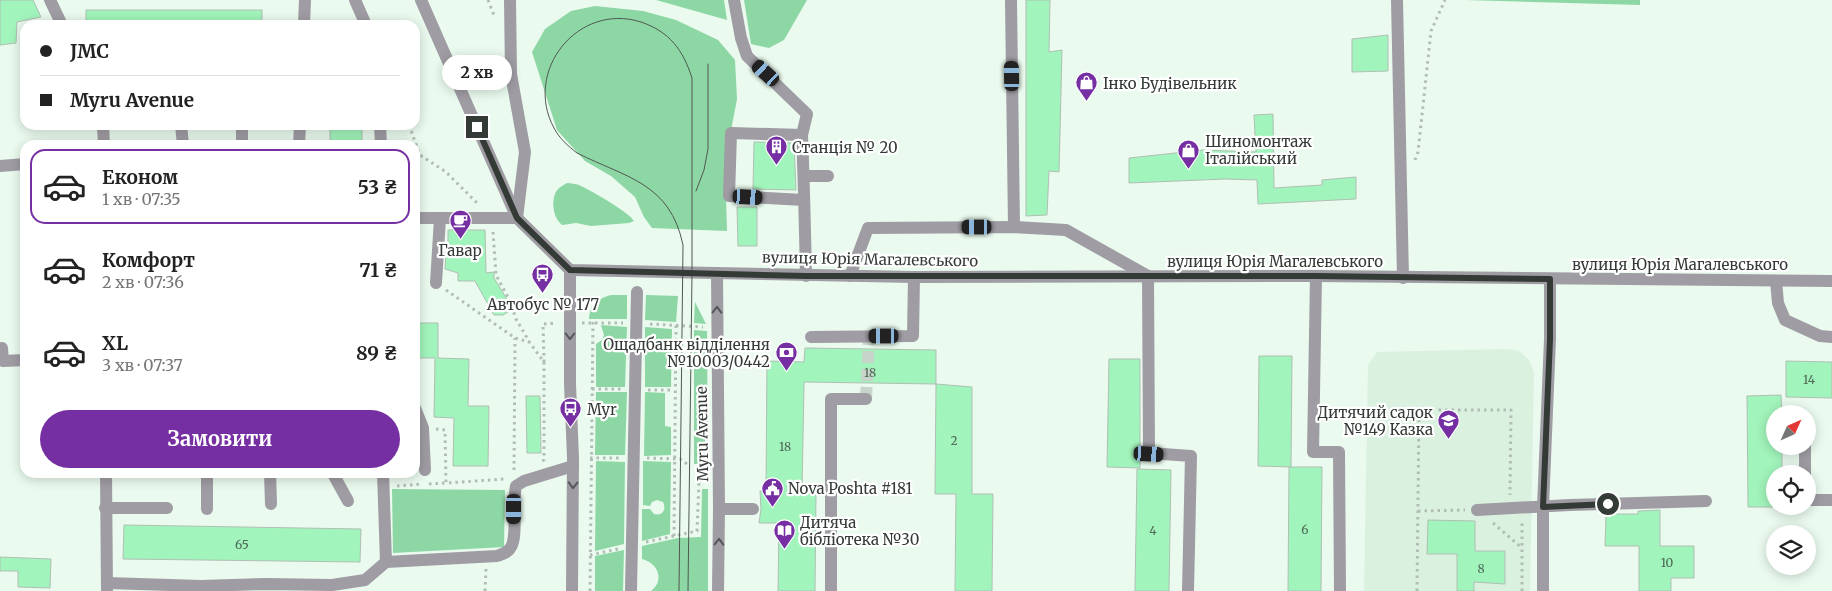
<!DOCTYPE html>
<html lang="uk">
<head>
<meta charset="utf-8">
<style>
	body { margin:0; font-family:Merriweather,serif; background:#f6f6f6; color:#222; height:100vh; display:flex; flex-direction:column; font-size:19px; white-space:nowrap }
	* { box-sizing:border-box; margin:0 }
	p { font-size:16px; color:#767676 }
	.icon { flex:none; width:28px; height:28px; fill:none; stroke:currentColor; stroke-width:2; stroke-linecap:round; stroke-linejoin:round }
	.map { position:relative; flex:1; overflow:hidden }
	.drawer { position:absolute; left:20px; top:140px; width:400px; height:338px; display:flex; flex-direction:column; background:#fff; border-radius:15px; box-shadow:0 2px 12px #0003 }
	.drawer>* { flex:none }
	.top-card { position:absolute; left:20px; top:20px; width:400px; height:110px; border-radius:15px; box-shadow:0 2px 12px #0003; display:grid; align-content:center; height:110px; padding:0 20px; background:#fff }
	.needle { width:32px; rotate:45deg }
	.fabs { position:absolute; left:1766px; top:405px; display:grid; gap:10px }
	.fabs a { display:grid; place-items:center; width:50px; height:50px; border-radius:50%; background:#fff; box-shadow:0 2px 12px #0003; font-size:25px }
	.end { position:absolute; width:22px; height:22px; margin:-11px; border:6px solid #343a36; background:#fff; box-shadow:0 0 0 2px #fff }
	.from { border-radius:50% }
	.bubble { position:absolute; height:35px; border-radius:18px; background:#fff; box-shadow:0 2px 12px #0003; font-size:16px; font-weight:700; line-height:35px; text-align:center }
	.car { position:absolute; width:15px; height:30px; margin:-15px -8px; border-radius:6px; box-shadow:0 0 4px 1px #0007; background:linear-gradient(#222 24%,#8ab4d8 0 40%,#222 0 76%,#8ab4d8 0 86%,#222 0) }
	.top-card b { display:flex; align-items:center; gap:18px; height:48px; font-size:19px }
	.top-card b+b { border-top:1px solid #e0e0e0 }
	.top-card i { width:12px; height:12px; background:#222 }
	ul { padding:9px 0 0; list-style:none }
	li { display:flex; align-items:center; gap:15px; height:75px; margin:0 10px 8px; padding:0 10px; border:2px solid transparent; border-radius:15px }
	li div { flex:1 }
	li b { display:block; font-size:19px }
	li em { font-style:normal; font-weight:700 }
	li.on { border-color:#752fa3 }
	li>.icon { width:45px; height:45px; stroke-width:1.5 }
	.primary-button { display:flex; gap:10px; margin-top:auto; padding:10px 20px }
	.primary-button a { flex:1; height:58px; border-radius:30px; background:#752fa3; color:#fff; font-size:20px; font-weight:700; line-height:58px; text-align:center }
	.map>svg:first-child { display:block }
</style>
</head>
<body>
<div class="map">
<svg width="1832" height="591" viewBox="0 0 1832 591">
	<rect width="100%" height="100%" fill="#eafaee"/>
	<polygon fill="#daf1e0" points="1507,349 1519,351 1529,360 1534,372 1530,591 1364,591 1368,365 1377,352"/>
	<g fill="#8dd7a4">
		<polygon points="656,0 724,0 727,20"/>
		<polygon points="744,0 807,0 784,40 769,48 751,44"/>
		<polygon points="1465,0 1640,0 1640,5"/>
		<polygon points="595,6 643,11 676,20 718,40 735,60 737,99 725,162 727,231 652,228 644,217 635,197 611,176 585,161 557,130 532,52 545,29 571,11"/>
		<path d="M567 183C571 183 576 184 579 185 590 190 629 212 634 221L629 223 591 226 576 223 562 225C554 219 551 204 555 194 557 188 562 186 567 183Z"/>
		<path d="M611 295H627V319H589C590 304 597 299 611 295Z"/>
		<polygon points="646,295 678,296 676,322 645,320"/>
		<polygon points="695,302 706,324 694,323"/>
		<polygon points="601,325 627,327 625,387 596,387 596,344 602,340 604,335"/>
		<polygon points="645,327 672,329 671,387 645,387"/>
		<polygon points="694,330 707,331 708,477 701,477 701,464 694,464"/>
		<polygon points="596,392 627,392 625,455 595,455"/>
		<polygon points="645,392 665,393 665,426 671,427 671,455 644,456"/>
		<polygon points="596,461 625,462 624,544 595,551"/>
		<path d="M643 461 671 462 670 534 642 541V509H650L654 514C662 516 667 510 663 502L657 500 652 502 650 506 643 505Z"/>
		<polygon points="392,489 505,490 504,547 393,553"/>
		<path d="M702 489H708V591H651C665 580 658 563 642 559V546L678 538 701 537Z"/>
		<polygon points="624,550 623,591 595,591 595,556"/>
	</g>
	<g fill="#a1f4bb" stroke="#b0bfb4">
		<polygon points="0,0 33,0 41,17 17,22 16,43 0,45"/>
		<polygon points="1026,0 1050,0 1049,52 1062,50 1059,172 1049,171 1047,215 1026,216"/>
		<rect x="86" y="10" width="176" height="15"/>
		<polygon points="1388,35 1388,71 1352,72 1352,39"/>
		<polygon points="1273,114 1274,188 1322,185 1322,180 1356,177 1356,199 1258,204 1257,180 1225,179 1129,183 1129,158 1203,150 1256,152 1254,115"/>
		<rect x="330" y="125" width="32" height="20"/>
		<polygon points="754,142 794,143 796,190 753,189"/>
		<polygon points="737,207 757,207 757,246 738,246"/>
		<polygon points="448,230 485,230 486,273 494,272 494,278 513,309 503,315 494,315 475,281 458,281 458,273 445,269 446,252 448,252"/>
		<polygon points="415,323 438,323 438,358 469,359 468,406 489,406 488,466 453,466 454,418 434,417 435,358 415,358"/>
		<polygon points="805,348 936,350 936,384 804,382 802,493 816,494 815,591 778,591 779,523 759,523 761,509 760,491 766,491 767,361 804,362"/>
		<polygon points="1259,356 1292,356 1291,467 1258,466"/>
		<polygon points="1109,359 1140,359 1140,468 1107,467"/>
		<polygon points="1786,361 1832,362 1832,398 1786,397"/>
		<polygon points="936,384 972,387 972,494 993,494 992,591 955,591 956,494 935,494"/>
		<polygon points="1781,395 1782,414 1775,414 1775,446 1782,446 1782,474 1775,474 1775,507 1748,507 1747,396"/>
		<polygon points="526,396 540,396 541,453 527,453"/>
		<polygon points="1289,467 1322,467 1321,591 1288,591"/>
		<polygon points="1137,469 1171,470 1169,591 1135,591"/>
		<polygon points="1660,510 1660,546 1694,546 1694,578 1671,578 1671,591 1639,591 1639,546 1605,546 1606,514 1638,514 1638,511"/>
		<polygon points="1428,520 1475,521 1475,551 1505,551 1505,584 1474,582 1474,591 1457,591 1457,554 1427,554"/>
		<polygon points="124,525 361,529 360,562 123,559"/>
		<polygon points="0,557 51,559 50,588 18,587 18,571 0,571"/>
	</g>
	<g fill="none" stroke-linecap="round" stroke-linejoin="round">
		<polyline stroke="#c6d4c9" stroke-width="12" stroke-dasharray="12 6" stroke-linecap="butt" points="866,399 869,337"/>
		<g stroke="#b0bdb4" stroke-width="3" stroke-dasharray="2.5 4" stroke-linecap="butt">
			<polyline points="488,0 495,18"/>
			<polyline points="409,125 420,155 446,172 478,204"/>
			<polyline points="1415,160 1418,152 1431,31 1445,0"/>
			<polyline points="493,232 496,275 510,301 516,319 530,343 544,362 544,460 542,461"/>
			<polyline points="446,290 515,338 529,342"/>
			<polyline points="582,323 623,323"/>
			<polyline points="650,324 703,327"/>
			<polyline points="544,362 543,324 556,323"/>
			<polyline points="592,389 622,389"/>
			<polyline points="648,390 674,390"/>
			<polyline points="1393,410 1511,410 1510,495"/>
			<polyline points="436,429 445,430 446,483 505,479"/>
			<polyline points="590,458 621,458"/>
			<polyline points="647,458 680,459 690,466"/>
			<polyline points="514,470 515,338"/>
			<polyline points="429,484 446,483"/>
			<polyline points="397,486 421,484"/>
			<polyline points="1418,511 1465,510"/>
			<polyline points="1493,523 1522,548"/>
			<polyline points="674,536 676,325"/>
			<polyline points="646,542 697,531 699,481"/>
			<polyline points="590,555 618,549"/>
			<polyline points="485,591 486,569"/>
			<polyline points="590,591 593,322"/>
			<polyline points="1417,591 1419,410"/>
			<polyline points="1522,591 1522,522"/>
		</g>
		<g stroke="#9f9ca3" stroke-width="12">
			<polyline points="50,0 62,25"/>
			<polyline points="355,0 366,25"/>
			<polyline points="421,0 517,218 570,270 914,277 1316,276 1832,281"/>
			<polyline points="734,0 741,38 747,56 807,114 802,135"/>
			<polyline points="1011,0 1014,227"/>
			<polyline points="1397,0 1403,278"/>
			<polyline points="304,25 305,0"/>
			<polyline points="103,125 104,145"/>
			<polyline points="181,125 183,145"/>
			<polyline points="242,125 242,140"/>
			<polyline points="380,125 381,145"/>
			<polyline points="299,145 300,125"/>
			<polyline points="0,166 25,164"/>
			<polyline points="804,176 828,176"/>
			<path d="M804 200 729 196 731 133 802 135C804 182 805 229 806 276"/>
			<polyline points="415,218 517,218 525,152 511,74 510,0"/>
			<polyline points="570,270 570,384 573,458 572,591"/>
			<polyline points="717,273 719,509 718,591"/>
			<polyline points="850,276 868,228 1014,227 1066,230 1148,276 1149,453 1191,456 1188,591"/>
			<polyline points="1316,276 1313,452 1339,452 1340,591"/>
			<polyline points="1776,281 1778,303 1785,320 1820,336 1832,337"/>
			<polyline points="436,283 440,218"/>
			<polyline points="811,337 913,336 914,277"/>
			<polyline points="2,348 3,361 25,360"/>
			<polyline points="415,408 423,428 425,470"/>
			<polyline points="1805,446 1805,474"/>
			<polyline points="106,472 107,590"/>
			<polyline points="207,472 207,509"/>
			<polyline points="270,472 271,504"/>
			<polyline points="332,472 348,501"/>
			<polyline points="383,472 386,562"/>
			<polyline points="1808,500 1832,500"/>
			<polyline points="105,508 167,508"/>
			<polyline points="719,509 753,509"/>
			<polyline points="1477,510 1570,505 1706,501"/>
			<path d="M107 583 201 586 266 584 332 585 365 580 386 562 497 556C502 554 508 553 511 547 518 536 512 502 516 486L524 481 573 466"/>
			<polyline points="631,591 637,292"/>
			<polyline points="831,591 831,399 866,399"/>
			<polyline points="1543,591 1543,507 1550,339 1550,279"/>
		</g>
		<g stroke="#505752" stroke-width="1">
			<polyline points="696,191 704,170 708,149 708,64"/>
			<path d="M679 591 683 245C670 183 627 178 577 153 568 146 559 138 554 128 523 71 578 2 641 22 670 32 683 50 692 78V273L688 591"/>
		</g>
	</g>
	<defs><path id="oneway-chevron" d="M-2-3.5L2.5 0L-2 3.5" fill="none" stroke-width="1.6" stroke-linecap="round" stroke-linejoin="round" transform="scale(1.25)"/></defs>
	<g stroke="#545757">
		<use href="#oneway-chevron" transform="translate(717 310) rotate(-89)"/>
		<use href="#oneway-chevron" transform="translate(570 336) rotate(90)"/>
		<use href="#oneway-chevron" transform="translate(573 485) rotate(91)"/>
		<use href="#oneway-chevron" transform="translate(719 542) rotate(-89)"/>
	</g>
	<g fill="none" stroke-linecap="round" stroke-linejoin="round">
		<polyline stroke="#343a36" stroke-width="6" points="477,127 517,218 570,270 806,276 1316,276 1550,279 1550,339 1543,507 1608,504"/>
	</g>
	<defs>
		<symbol id="shop-pin" viewBox="-11 -11 22 30"><path d="M0 17L-7.5 6A9.5 9.5 0 1 1 7.5 6Z" fill="#752fa3" stroke="#fff"/><path d="M-5-2.5h2.3a2.7 3.5 0 0 1 5.4 0H5L5.5 6h-11ZM-1.5-2.5h3a1.5 2.3 0 0 0-3 0Z" fill="#fff"/></symbol>
		<symbol id="building-pin" viewBox="-11 -11 22 30"><path d="M0 17L-7.5 6A9.5 9.5 0 1 1 7.5 6Z" fill="#752fa3" stroke="#fff"/><path d="M-4-6H4V6H1V3H-1V6H-4ZM-2.5-4.3h1.7v1.8h-1.7ZM.8-4.3h1.7v1.8H.8ZM-2.5-1h1.7V.8h-1.7ZM.8-1h1.7V.8H.8Z" fill="#fff"/></symbol>
		<symbol id="cafe-pin" viewBox="-11 -11 22 30"><path d="M0 17L-7.5 6A9.5 9.5 0 1 1 7.5 6Z" fill="#752fa3" stroke="#fff"/><path d="M-5.5-4.5H6V0H3Q3 3.5 0 3.5H-2.5Q-5.5 3.5-5.5 0ZM3-3.2v2h1.7v-2ZM-6 4.5H4V6H-6Z" fill="#fff"/></symbol>
		<symbol id="bus-pin" viewBox="-11 -11 22 30"><path d="M0 17L-7.5 6A9.5 9.5 0 1 1 7.5 6Z" fill="#752fa3" stroke="#fff"/><path d="M-5-6H5V4H4V6H2V4H-2V6H-4V4H-5ZM-3.5-4V0h7V-4ZM-3.5 1.2v1.5H-2V1.2ZM2 1.2v1.5H3.5V1.2Z" fill="#fff"/></symbol>
		<symbol id="bank-pin" viewBox="-11 -11 22 30"><path d="M0 17L-7.5 6A9.5 9.5 0 1 1 7.5 6Z" fill="#752fa3" stroke="#fff"/><path d="M-6-4H6V4H-6ZM0-2.3a2.3 2.3 0 1 0 0 4.6a2.3 2.3 0 1 0 0-4.6Z" fill="#fff"/></symbol>
		<symbol id="school-pin" viewBox="-11 -11 22 30"><path d="M0 17L-7.5 6A9.5 9.5 0 1 1 7.5 6Z" fill="#752fa3" stroke="#fff"/><path d="M0-5L7-2L0 1L-7-2ZM-4 1L0 2.5L4 1V4Q0 6-4 4Z" fill="#fff"/></symbol>
		<symbol id="civic-pin" viewBox="-11 -11 22 30"><path d="M0 17L-7.5 6A9.5 9.5 0 1 1 7.5 6Z" fill="#752fa3" stroke="#fff"/><path d="M-.6-6.5H3V-4.5H.6V-3L4-1V1h2V6H-6V1h2V-1L-.6-3ZM-1.2 2.5V6h2.4V2.5Z" fill="#fff"/></symbol>
		<symbol id="library-pin" viewBox="-11 -11 22 30"><path d="M0 17L-7.5 6A9.5 9.5 0 1 1 7.5 6Z" fill="#752fa3" stroke="#fff"/><path d="M-6-4Q-3-5.5-.7-3.5V5Q-3 3-6 4ZM6-4Q3-5.5 .7-3.5V5Q3 3 6 4Z" fill="#fff"/></symbol>
	</defs>
	<g fill-rule="evenodd">
		<use href="#shop-pin" x="1074" y="70" width="25" height="34"/>
		<use href="#building-pin" x="764" y="134" width="25" height="34"/>
		<use href="#shop-pin" x="1176" y="138" width="25" height="34"/>
		<use href="#cafe-pin" x="448" y="208" width="25" height="34"/>
		<use href="#bus-pin" x="530" y="262" width="25" height="34"/>
		<use href="#bank-pin" x="774" y="340" width="25" height="34"/>
		<use href="#bus-pin" x="558" y="396" width="25" height="34"/>
		<use href="#school-pin" x="1436" y="408" width="25" height="34"/>
		<use href="#civic-pin" x="760" y="476" width="25" height="34"/>
		<use href="#library-pin" x="772" y="518" width="25" height="34"/>
	</g>
	<g text-anchor="middle" dominant-baseline="central" stroke-width="4.5" stroke-linejoin="round" paint-order="stroke">
		<g font-size="12" fill="#4f6857">
			<text x="870" y="372">18</text>
			<text x="1809" y="379">14</text>
			<text x="954" y="440">2</text>
			<text x="785" y="446">18</text>
			<text x="1305" y="529">6</text>
			<text x="1153" y="530">4</text>
			<text x="242" y="544">65</text>
			<text x="1667" y="562">10</text>
			<text x="1481" y="568">8</text>
		</g>
		<g font-size="15" fill="#343a36" stroke="#fff" text-anchor="start">
			<text x="1103" y="83">Інко Будівельник</text>
			<text x="1205" y="141">Шиномонтаж<tspan x="1205" dy="17">Італійський</tspan></text>
			<text x="792" y="147">Станція № 20</text>
			<text x="460" y="250" text-anchor="middle">Гавар</text>
			<text x="543" y="304" text-anchor="middle">Автобус № 177</text>
			<text x="770" y="344" text-anchor="end">Ощадбанк відділення<tspan x="770" dy="17">№10003/0442</tspan></text>
			<text x="587" y="409">Myr</text>
			<text x="1433" y="412" text-anchor="end">Дитячий садок<tspan x="1433" dy="17">№149 Казка</tspan></text>
			<text x="788" y="488">Nova Poshta #181</text>
			<text x="800" y="522">Дитяча<tspan x="800" dy="17">бібліотека №30</tspan></text>
		</g>
		<g font-size="15" fill="#343a36" stroke="#fff">
			<text transform="translate(870 259) rotate(1)">вулиця Юрія Магалевського</text>
			<text x="1275" y="261">вулиця Юрія Магалевського</text>
			<text x="1680" y="264">вулиця Юрія Магалевського</text>
			<text transform="translate(702 434) rotate(-91)">Myru Avenue</text>
		</g>
	</g>
</svg>
<div class="fabs">
<a><svg class="needle" viewBox="-14 -14 28 28"><path d="M0-13l5 13h-10z" fill="#e53935"/><path d="M0 13l5-13h-10z" fill="#767676"/></svg></a>
<a><svg class="icon" aria-label="locate" viewBox="0 0 24 24"><circle cx="12" cy="12" r="6"/><path d="M12 2v4M12 18v4M2 12h4M18 12h4"/></svg></a>
<a><svg class="icon" aria-label="layers" viewBox="0 0 24 24"><path d="M12 4l9 5-9 5-9-5zM3 14l9 5 9-5"/></svg></a>
</div>
<i class="end from" style="left:1608px;top:504px"></i>
<i class="end" style="left:477px;top:127px"></i>
<div class="bubble" style="left:442px;top:55px;width:70px">2 хв</div>
<i class="car" style="left:766px;top:73px;rotate:312deg"></i>
<i class="car" style="left:1012px;top:76px;rotate:359deg"></i>
<i class="car" style="left:748px;top:197px;rotate:93deg"></i>
<i class="car" style="left:977px;top:227px;rotate:270deg"></i>
<i class="car" style="left:884px;top:336px;rotate:270deg"></i>
<i class="car" style="left:1149px;top:454px;rotate:93deg"></i>
<i class="car" style="left:514px;top:509px;rotate:180deg"></i>
<div class="top-card">
<b><i class="from"></i>JMC</b>
<b><i></i>Myru Avenue</b>
</div>
<section class="drawer">
<ul>
<li class="on"><svg class="icon" aria-label="car" viewBox="0 0 24 24"><path d="M5 17H2v-5l4-1 3-4h7l3 4 3 1v5h-3M9 17h6M6 11h13"/><circle cx="7" cy="17" r="2"/><circle cx="17" cy="17" r="2"/></svg><div><b>Економ</b><p>1 хв · 07:35</p></div><em>53 ₴</em></li>
<li><svg class="icon" aria-label="car" viewBox="0 0 24 24"><path d="M5 17H2v-5l4-1 3-4h7l3 4 3 1v5h-3M9 17h6M6 11h13"/><circle cx="7" cy="17" r="2"/><circle cx="17" cy="17" r="2"/></svg><div><b>Комфорт</b><p>2 хв · 07:36</p></div><em>71 ₴</em></li>
<li><svg class="icon" aria-label="car" viewBox="0 0 24 24"><path d="M5 17H2v-5l4-1 3-4h7l3 4 3 1v5h-3M9 17h6M6 11h13"/><circle cx="7" cy="17" r="2"/><circle cx="17" cy="17" r="2"/></svg><div><b>XL</b><p>3 хв · 07:37</p></div><em>89 ₴</em></li>
</ul>
<div class="primary-button"><a>Замовити</a></div>
</section>
</div>
</body>
</html>
